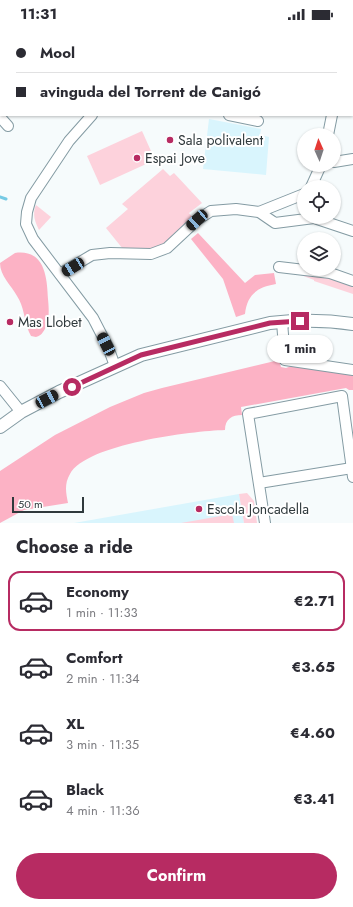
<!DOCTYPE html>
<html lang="en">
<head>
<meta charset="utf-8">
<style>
	body { margin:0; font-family:Jost,sans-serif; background:#f2f2f3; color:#2b2b33; height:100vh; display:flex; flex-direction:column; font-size:15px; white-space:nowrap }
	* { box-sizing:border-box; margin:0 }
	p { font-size:13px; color:#7c7c81 }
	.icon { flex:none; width:22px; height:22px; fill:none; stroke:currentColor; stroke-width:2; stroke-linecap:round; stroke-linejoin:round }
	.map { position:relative; height:495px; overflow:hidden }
	.sheet { display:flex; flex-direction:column; background:#fff; flex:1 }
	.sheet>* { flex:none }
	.hud { position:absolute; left:0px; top:0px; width:353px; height:88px; box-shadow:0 1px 3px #0004; display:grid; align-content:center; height:88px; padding:0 16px; background:#fff }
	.needle { width:26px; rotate:357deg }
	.controls { position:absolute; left:297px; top:100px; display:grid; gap:8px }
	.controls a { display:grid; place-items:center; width:44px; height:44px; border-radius:50%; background:#fff; box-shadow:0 1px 3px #0004; font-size:20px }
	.scale { position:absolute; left:12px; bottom:10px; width:72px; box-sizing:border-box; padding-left:4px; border:2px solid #2f393c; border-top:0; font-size:11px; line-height:14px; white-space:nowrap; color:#2f393c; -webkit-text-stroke:3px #fff; paint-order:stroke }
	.end { position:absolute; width:18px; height:18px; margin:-9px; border:5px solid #b72b62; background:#fff; box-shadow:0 0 0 2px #fff }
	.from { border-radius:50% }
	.bubble { position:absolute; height:28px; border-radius:14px; background:#fff; box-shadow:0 1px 3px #0004; font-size:13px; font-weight:700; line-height:28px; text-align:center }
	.car { position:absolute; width:12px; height:24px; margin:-12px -6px; border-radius:5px; box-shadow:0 0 3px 1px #0007; background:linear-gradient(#222 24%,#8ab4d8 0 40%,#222 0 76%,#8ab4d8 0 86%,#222 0) }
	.hud b { display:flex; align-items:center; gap:14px; height:38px; font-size:15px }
	.hud b+b { border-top:1px solid #e1e1e2 }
	.hud i { width:10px; height:10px; background:#2b2b33 }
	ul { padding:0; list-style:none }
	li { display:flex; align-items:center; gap:12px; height:60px; margin:0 8px 6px; padding:0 8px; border:2px solid transparent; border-radius:12px }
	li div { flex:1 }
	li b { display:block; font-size:15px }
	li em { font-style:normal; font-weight:700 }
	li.selected { border-color:#b72b62 }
	li>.icon { width:36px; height:36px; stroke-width:1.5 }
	h2 { padding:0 16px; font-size:18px; line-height:48px }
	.action { display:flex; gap:8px; margin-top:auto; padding:8px 16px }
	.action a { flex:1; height:46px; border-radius:24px; background:#b72b62; color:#fff; font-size:16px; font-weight:700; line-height:46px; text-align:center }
	.status { display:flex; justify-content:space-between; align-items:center; height:28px; padding:0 20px; background:#fff; direction:ltr }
	.status svg { height:11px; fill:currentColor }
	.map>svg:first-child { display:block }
</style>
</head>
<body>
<div class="status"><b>11:31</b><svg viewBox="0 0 49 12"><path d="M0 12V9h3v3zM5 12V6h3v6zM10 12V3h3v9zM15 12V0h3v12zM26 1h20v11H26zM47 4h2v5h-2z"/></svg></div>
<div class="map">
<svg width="353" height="495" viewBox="0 0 353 495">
	<rect width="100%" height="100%" fill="#f6fbfc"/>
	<g fill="#d9f5fd">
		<polygon points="209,91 261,101 260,107 269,109 266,147 203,141"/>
		<polygon points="239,466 244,495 74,495"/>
	</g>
	<g fill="#fdd2dc">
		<polygon points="142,103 155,132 100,157 87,128"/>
		<polygon points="163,141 170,148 174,145 202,175 189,185 194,191 164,216 150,222 123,221 106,200 128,181 122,176"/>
		<path d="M36 177 51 189 39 202C35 194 32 186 36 177Z"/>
		<polygon points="298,246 329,250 353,258 353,266 314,253 314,252"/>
		<polygon points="247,465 254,473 257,495 244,495 239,466"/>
		<polygon points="232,486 234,495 181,495"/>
	</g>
	<g fill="#fcb2c5">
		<path d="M198 205 245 255 255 247 274 245 276 256C257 259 247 267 245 286L236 289 223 251 191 211Z"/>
		<path d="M15 225C45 221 47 249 48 271 49 281 50 295 43 304 41 307 39 308 36 309L31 308 29 304C24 292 24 278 17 268 11 257 0 248 0 235Z"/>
		<path d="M279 332 281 339 286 340 294 337 353 347V362H349L346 360 241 379 242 387C232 387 225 391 225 402 192 403 86 416 70 446 64 456 66 465 68 475L24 482 0 495V443L55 407 110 379 144 365 162 360Z"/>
	</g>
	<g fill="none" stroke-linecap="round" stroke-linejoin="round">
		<polyline stroke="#76cae4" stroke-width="3" points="0,169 6,171"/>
		<defs>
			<g id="minor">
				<polyline points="0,0 1,1"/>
				<polyline points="81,0 82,1"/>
				<polyline points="171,1 172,0"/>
				<polyline points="274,1 275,0"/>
				<polyline points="349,1 349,0"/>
				<polyline points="92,87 69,113 31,170 27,184 26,196 33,211 93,290 108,319 115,338"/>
				<polyline points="229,87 258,93"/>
				<polyline points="0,89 8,98"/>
				<polyline points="328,107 332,87"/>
				<polyline points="334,134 353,131"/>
				<polyline points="311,159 321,137"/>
				<polyline points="259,184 304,166"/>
				<polyline points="279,239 330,245 353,253"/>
				<polyline points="60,246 92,227 110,225 151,226 167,220 197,192 211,183 236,181 259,184 275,195 314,190 353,203"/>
				<polyline points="282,294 285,332 353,342"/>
				<polyline points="0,358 21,384"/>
				<polyline points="259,455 352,440"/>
				<polyline points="265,495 248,386 342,368 353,449"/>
			</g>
			<path id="tertiary" d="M0 399 21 384 59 364 141 327 270 295C297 292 326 292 353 296"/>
		</defs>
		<use href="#minor" stroke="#849ba3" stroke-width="12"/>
		<use href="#tertiary" stroke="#849ba3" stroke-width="14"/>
		<use href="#minor" stroke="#fff" stroke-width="10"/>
		<use href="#tertiary" stroke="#fff" stroke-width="12"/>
	</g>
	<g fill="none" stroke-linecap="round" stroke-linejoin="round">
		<polyline stroke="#b72b62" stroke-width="5" points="72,359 141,327 270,295 300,293"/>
	</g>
	<g fill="#b72b62" stroke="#fff" stroke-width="1.5">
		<circle cx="170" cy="112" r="4"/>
		<circle cx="137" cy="130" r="4"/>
		<circle cx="10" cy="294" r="4"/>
		<circle cx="199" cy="481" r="4"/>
	</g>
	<g text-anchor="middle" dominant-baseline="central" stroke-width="4" stroke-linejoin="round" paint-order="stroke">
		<g font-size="14" fill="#2f393c" stroke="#fff" text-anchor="start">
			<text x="178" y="112">Sala polivalent</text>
			<text x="145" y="130">Espai Jove</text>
			<text x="18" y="294">Mas Llobet</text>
			<text x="207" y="481">Escola Joncadella</text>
		</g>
	</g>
</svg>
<div class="controls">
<a><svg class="needle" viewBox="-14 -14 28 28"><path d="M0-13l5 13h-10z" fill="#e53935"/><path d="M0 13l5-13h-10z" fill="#7c7c81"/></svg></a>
<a><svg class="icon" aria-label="locate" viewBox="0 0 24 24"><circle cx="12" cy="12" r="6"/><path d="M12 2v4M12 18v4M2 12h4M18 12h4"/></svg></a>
<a><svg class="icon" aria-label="layers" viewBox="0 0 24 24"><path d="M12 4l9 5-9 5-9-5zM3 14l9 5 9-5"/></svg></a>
</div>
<div class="scale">50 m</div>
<i class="end from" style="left:72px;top:359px"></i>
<i class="end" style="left:300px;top:293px"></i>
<div class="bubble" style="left:267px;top:307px;width:66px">1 min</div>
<i class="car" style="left:197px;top:192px;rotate:228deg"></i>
<i class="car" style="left:73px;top:239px;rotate:239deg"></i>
<i class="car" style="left:106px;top:316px;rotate:333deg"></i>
<i class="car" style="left:47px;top:371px;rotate:62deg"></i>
<div class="hud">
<b><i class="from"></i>Mool</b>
<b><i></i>avinguda del Torrent de Canigó</b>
</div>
</div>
<section class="sheet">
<h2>Choose a ride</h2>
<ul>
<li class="selected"><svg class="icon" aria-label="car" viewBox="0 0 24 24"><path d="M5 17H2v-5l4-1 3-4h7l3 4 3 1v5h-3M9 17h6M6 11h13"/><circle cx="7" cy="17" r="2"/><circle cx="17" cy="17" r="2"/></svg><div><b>Economy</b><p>1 min · 11:33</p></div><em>€2.71</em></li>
<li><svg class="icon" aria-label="car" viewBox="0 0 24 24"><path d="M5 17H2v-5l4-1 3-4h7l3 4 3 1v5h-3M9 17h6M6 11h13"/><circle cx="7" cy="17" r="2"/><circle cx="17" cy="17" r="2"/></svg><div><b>Comfort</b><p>2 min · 11:34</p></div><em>€3.65</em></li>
<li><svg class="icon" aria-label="car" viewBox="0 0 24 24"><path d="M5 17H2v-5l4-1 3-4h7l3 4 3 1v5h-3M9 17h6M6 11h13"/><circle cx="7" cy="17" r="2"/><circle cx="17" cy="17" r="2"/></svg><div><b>XL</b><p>3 min · 11:35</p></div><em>€4.60</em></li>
<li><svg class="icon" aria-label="car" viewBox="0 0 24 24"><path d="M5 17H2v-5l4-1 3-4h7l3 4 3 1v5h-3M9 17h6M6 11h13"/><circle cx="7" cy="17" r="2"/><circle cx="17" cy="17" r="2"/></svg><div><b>Black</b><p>4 min · 11:36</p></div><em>€3.41</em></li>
</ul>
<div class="action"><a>Confirm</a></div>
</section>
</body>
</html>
